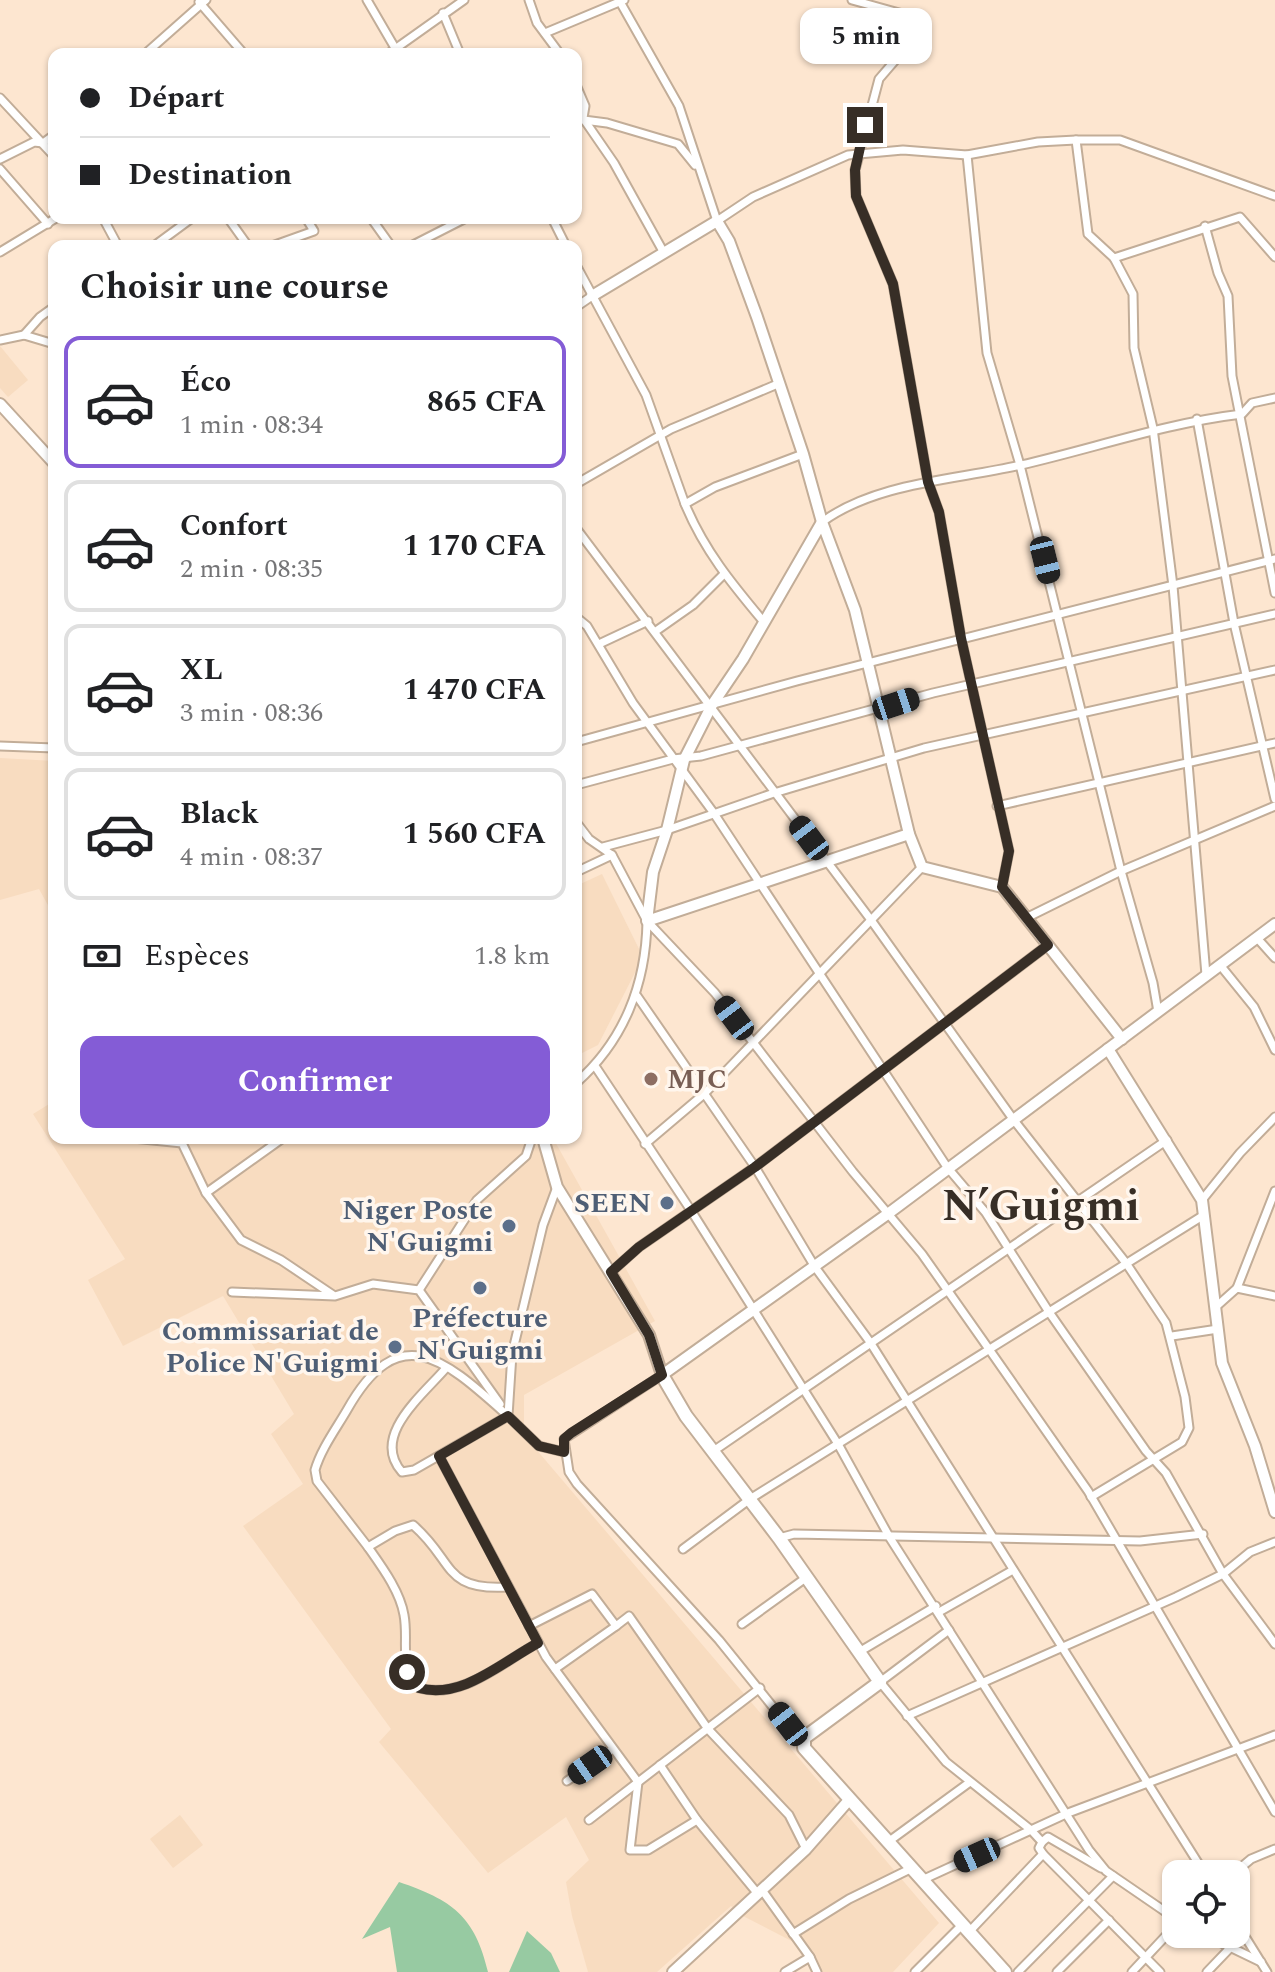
<!DOCTYPE html>
<html lang="fr">
<head>
<meta charset="utf-8">
<style>
	body { margin:0; font-family:Spectral,serif; background:#f2f2f2; color:#202124; height:100vh; display:flex; flex-direction:column; font-size:30px; white-space:nowrap }
	* { box-sizing:border-box; margin:0 }
	p { font-size:26px; color:#757577 }
	.icon { flex:none; width:44px; height:44px; fill:none; stroke:currentColor; stroke-width:2; stroke-linecap:round; stroke-linejoin:round }
	.map { position:relative; flex:1; overflow:hidden }
	.sheet { position:absolute; left:48px; top:240px; width:534px; height:904px; display:flex; flex-direction:column; background:#fff; border-radius:16px; box-shadow:0 2px 6px #0004 }
	.sheet>* { flex:none }
	.banner { position:absolute; left:48px; top:48px; width:534px; height:176px; border-radius:16px; box-shadow:0 2px 6px #0004; display:grid; align-content:center; height:176px; padding:0 32px; background:#fff }
	.fabs { position:absolute; left:1162px; top:1860px; display:grid; gap:16px }
	.fabs a { display:grid; place-items:center; width:88px; height:88px; border-radius:16px; background:#fff; box-shadow:0 2px 6px #0004; font-size:40px }
	.end { position:absolute; width:36px; height:36px; margin:-18px; border:10px solid #372e26; background:#fff; box-shadow:0 0 0 4px #fff }
	.from { border-radius:50% }
	.bubble { position:absolute; height:56px; border-radius:16px; background:#fff; box-shadow:0 2px 6px #0004; font-size:26px; font-weight:700; line-height:56px; text-align:center }
	.car { position:absolute; width:24px; height:48px; margin:-24px -12px; border-radius:10px; box-shadow:0 0 6px 2px #0007; background:linear-gradient(#222 24%,#8ab4d8 0 40%,#222 0 76%,#8ab4d8 0 86%,#222 0) }
	.banner b { display:flex; align-items:center; gap:28px; height:76px; font-size:30px }
	.banner b+b { border-top:2px solid #e0e0e0 }
	.banner i { width:20px; height:20px; background:#202124 }
	ul { padding:0; list-style:none }
	li { display:flex; align-items:center; gap:24px; height:132px; margin:0 16px 12px; padding:0 16px; border:4px solid #e0e0e0; border-radius:16px }
	li div { flex:1 }
	li b { display:block; font-size:30px }
	li em { font-style:normal; font-weight:700 }
	li.on { border-color:#845cd6 }
	li>.icon { width:72px; height:72px; stroke-width:1.5 }
	h2 { padding:0 32px; font-size:36px; line-height:96px }
	.pay { display:flex; align-items:center; gap:20px; height:88px; padding:0 32px; font-size:30px }
	.pay p { margin-inline-start:auto }
	.cta { display:flex; gap:16px; margin-top:auto; padding:16px 32px }
	.cta a { flex:1; height:92px; border-radius:16px; background:#845cd6; color:#fff; font-size:32px; font-weight:700; line-height:92px; text-align:center }
	.map>svg:first-child { display:block }
</style>
</head>
<body>
<div class="map">
<svg width="1275" height="1972" viewBox="0 0 1275 1972">
	<rect width="100%" height="100%" fill="#fde6d0"/>
	<g fill="#f8dcc0">
		<polygon points="0,346 28,380 8,397 0,388"/>
		<polygon points="0,758 54,761 54,916 39,889 0,900"/>
		<polygon points="602,874 643,957 598,1045 576,1056 576,886"/>
		<polygon points="54,1101 54,1138 553,1138 655,1321 524,1395 524,1435 939,1923 893,1972 819,1972 805,1948 741,1915 731,1906 657,1972 588,1972 572,1916 566,1882 589,1860 566,1817 488,1873 379,1742 391,1729 243,1526 303,1484 271,1434 294,1414 223,1296 123,1346 88,1280 125,1259 33,1114"/>
		<polygon points="180,1815 203,1845 173,1868 150,1839"/>
	</g>
	<g fill="#97caa2">
		<path d="M399 1882C452 1900 475 1916 488 1972H397L390 1927 362 1939Z"/>
		<polygon points="527,1931 551,1953 560,1972 509,1972"/>
	</g>
	<g fill="none" stroke-linecap="round" stroke-linejoin="round">
		<defs>
			<g id="street">
				<polyline points="367,0 395,48"/>
				<polyline points="529,0 537,23 560,54"/>
				<polyline points="619,0 679,106 717,221 753,197 848,155 903,150 967,155 1038,142 1076,140 1120,140 1275,196"/>
				<polyline points="852,0 910,16 914,24 904,50 879,79 855,170 856,196 893,284 928,482 939,512 961,638 1009,851 1002,887"/>
				<polyline points="199,2 244,54"/>
				<polyline points="443,13 460,54"/>
				<polyline points="545,33 624,0"/>
				<polyline points="145,54 206,0"/>
				<polyline points="388,54 464,0"/>
				<polyline points="576,85 585,106 583,118 614,163 664,253"/>
				<polyline points="0,98 54,156"/>
				<polyline points="576,119 607,123 678,144 695,165"/>
				<polyline points="1076,140 1088,234 1114,258 1133,294 1134,348 1153,428 1173,586 1206,975"/>
				<polyline points="967,155 987,353 1020,465 1121,871 1153,983 1158,1012"/>
				<polyline points="0,159 34,142 43,143 54,135"/>
				<polyline points="0,169 48,224"/>
				<polyline points="103,218 118,246"/>
				<polyline points="228,218 248,246"/>
				<polyline points="371,218 391,246"/>
				<polyline points="552,218 566,246"/>
				<polyline points="1205,226 1218,273 1228,296 1232,376 1275,593"/>
				<polyline points="154,246 192,218"/>
				<polyline points="272,246 314,231 306,218"/>
				<polyline points="411,246 466,218"/>
				<polyline points="0,252 56,218"/>
				<polyline points="1114,258 1240,217 1275,257"/>
				<polyline points="576,265 646,395 685,504 715,487 803,454"/>
				<polyline points="576,307 592,296"/>
				<polyline points="24,335 40,317 54,307"/>
				<polyline points="0,340 24,335 54,344"/>
				<polyline points="1197,419 1234,623 1275,799"/>
				<polyline points="576,484 671,429 780,383"/>
				<path d="M685 504C704 550 732 584 763 621"/>
				<path d="M822 522C877 482 956 480 1021 465 1095 448 1166 423 1242 414L1252 403 1275 398"/>
				<polyline points="576,528 871,920 1013,1119 1126,1263 1166,1323 1185,1397 1189,1428 1182,1442 1091,1497"/>
				<polyline points="576,617 587,626 633,703 713,812 947,1167 986,1213 1049,1312 1146,1451 1166,1473 1223,1574 1275,1644"/>
				<polyline points="656,631 693,605 723,575"/>
				<polyline points="599,644 648,621"/>
				<polyline points="576,742 797,681 1275,559"/>
				<polyline points="0,746 54,748"/>
				<polyline points="576,785 673,759 701,756 933,693 1275,614"/>
				<polyline points="997,806 1275,743"/>
				<polyline points="576,822 589,839 612,855 647,921 715,993 853,1172 922,1254 991,1352 1088,1491 1275,1812"/>
				<polyline points="603,847 667,830 774,793 924,748 1275,670"/>
				<polyline points="576,872 612,855"/>
				<polyline points="1026,918 1121,871 1275,806"/>
				<polyline points="1257,938 1275,958"/>
				<polyline points="1220,965 1254,1007 1275,1050"/>
				<polyline points="637,996 755,1167 815,1267 870,1342 1205,1874"/>
				<polyline points="595,1066 692,1212 838,1444 890,1538 1089,1850 1106,1871 1176,1919"/>
				<path d="M576 1083C624 1041 646 984 647 921"/>
				<polyline points="133,1138 182,1143 206,1193 241,1240 281,1260 333,1295"/>
				<polyline points="645,1144 704,1094 922,867"/>
				<polyline points="557,1187 543,1225 512,1354 508,1416 539,1446 564,1452"/>
				<polyline points="206,1193 283,1138"/>
				<polyline points="1202,1200 1240,1153 1275,1117"/>
				<polyline points="611,1272 639,1247 755,1167 1048,945"/>
				<polyline points="1237,1288 1275,1191"/>
				<polyline points="419,1290 477,1200 526,1156 532,1138"/>
				<polyline points="232,1292 335,1296 373,1284 419,1290 500,1404"/>
				<polyline points="1218,1305 1237,1288 1275,1296"/>
				<polyline points="1172,1336 1218,1329"/>
				<path d="M446 1368C423 1395 370 1436 402 1472L414 1470 508 1416"/>
				<polyline points="662,1375 564,1439 569,1472 577,1484 719,1640 802,1743"/>
				<polyline points="712,1452 1167,1140"/>
				<polyline points="439,1456 546,1657 638,1782 630,1850 648,1850 697,1820 758,1894"/>
				<polyline points="779,1538 794,1534 1140,1541 1203,1534"/>
				<path d="M368 1547 317 1481 315 1470C321 1449 336 1429 347 1410 400 1316 446 1361 508 1416"/>
				<polyline points="683,1549 750,1499 1204,1215"/>
				<path d="M508 1587C442 1591 455 1561 413 1525L395 1531 368 1547C382 1567 400 1591 404 1615 409 1642 398 1666 419 1688 462 1700 502 1662 538 1643"/>
				<polyline points="939,1612 1013,1570"/>
				<polyline points="742,1624 807,1577"/>
				<polyline points="529,1626 592,1594 616,1626 629,1616 708,1729 789,1815 806,1849"/>
				<polyline points="949,1630 880,1682 946,1762 1031,1830 1042,1842 1039,1848 1043,1854 1160,1972"/>
				<polyline points="859,1652 936,1606"/>
				<polyline points="555,1669 616,1626"/>
				<polyline points="907,1716 1176,1597 1223,1574 1250,1552 1275,1542"/>
				<polyline points="660,1765 697,1820"/>
				<polyline points="567,1781 613,1749"/>
				<polyline points="589,1820 760,1688"/>
				<polyline points="888,1842 970,1782"/>
				<polyline points="1042,1842 1048,1837 1101,1868"/>
				<polyline points="1233,1874 1251,1859 1275,1849"/>
				<polyline points="922,1880 1068,1813 1275,1735"/>
				<polyline points="762,1890 810,1957"/>
				<polyline points="1236,1922 1267,1972"/>
				<polyline points="968,1933 1043,1854"/>
				<polyline points="793,1934 849,1899 910,1869"/>
				<polyline points="1203,1934 1261,1962"/>
				<polyline points="785,1972 810,1957 817,1972"/>
				<polyline points="915,1972 962,1925"/>
				<polyline points="1018,1972 1113,1876"/>
				<polyline points="1057,1972 1109,1920"/>
				<polyline points="1132,1972 1176,1925"/>
				<polyline points="1207,1972 1230,1948"/>
			</g>
			<g id="secondary">
				<polyline points="592,296 717,221 729,241 757,317 803,454 822,522 855,610 909,834 922,867 1002,887 1122,1039"/>
				<polyline points="0,404 54,463"/>
				<polyline points="822,522 743,659 712,705 684,760 667,830 653,872 647,921 909,834"/>
				<polyline points="1108,1049 1202,1200 1222,1363 1255,1446 1275,1512"/>
				<polyline points="543,1138 557,1187 649,1335 662,1375 889,1213 1275,924"/>
				<polyline points="673,1972 806,1849 849,1800"/>
			</g>
			<polyline id="highway" points="662,1375 686,1416 779,1538 880,1682 804,1738 804,1748 1005,1972"/>
		</defs>
		<use href="#street" stroke="#c2ad98" stroke-width="11"/>
		<use href="#secondary" stroke="#c2ad98" stroke-width="14"/>
		<use href="#highway" stroke="#c2ad98" stroke-width="16"/>
		<use href="#street" stroke="#fff" stroke-width="7"/>
		<use href="#secondary" stroke="#fff" stroke-width="10"/>
		<use href="#highway" stroke="#fff" stroke-width="12"/>
	</g>
	<g fill="none" stroke-linecap="round" stroke-linejoin="round">
		<path stroke="#372e26" stroke-width="10" d="M407 1672 419 1688C462 1700 502 1662 538 1643L439 1456 508 1416 539 1446 564 1452V1439L571 1433 662 1375 649 1335 611 1272 639 1247 755 1167 1048 945 1002 887 1009 851 961 638 939 512 928 482 893 284 856 196 855 170 865 125"/>
	</g>
	<circle fill="#8d6e63" stroke="#fff6ed" stroke-width="3" cx="651" cy="1079" r="8"/>
	<g fill="#5c6f8a" stroke="#fff6ed" stroke-width="3">
		<circle cx="667" cy="1203" r="8"/>
		<circle cx="509" cy="1226" r="8"/>
		<circle cx="480" cy="1288" r="8"/>
		<circle cx="395" cy="1347" r="8"/>
	</g>
	<g text-anchor="middle" dominant-baseline="central" stroke-width="7" stroke-linejoin="round" paint-order="stroke">
		<g font-size="28" font-weight="bold" fill="#785e54" stroke="#fff6ed" text-anchor="start">
			<text x="667" y="1079">MJC</text>
		</g>
		<g font-size="28" font-weight="bold" fill="#4e5e75" stroke="#fff6ed" text-anchor="end">
			<text x="651" y="1203">SEEN</text>
			<text x="493" y="1210">Niger Poste<tspan x="493" dy="32">N'Guigmi</tspan></text>
			<text x="480" y="1318" text-anchor="middle">Préfecture<tspan x="480" dy="32">N'Guigmi</tspan></text>
			<text x="379" y="1331">Commissariat de<tspan x="379" dy="32">Police N'Guigmi</tspan></text>
		</g>
		<g font-size="44" font-weight="bold" fill="#372e26" stroke="#fff6ed">
			<text x="1041" y="1206">N’Guigmi</text>
		</g>
	</g>
</svg>
<div class="fabs">
<a><svg class="icon" aria-label="locate" viewBox="0 0 24 24"><circle cx="12" cy="12" r="6"/><path d="M12 2v4M12 18v4M2 12h4M18 12h4"/></svg></a>
</div>
<i class="end from" style="left:407px;top:1672px"></i>
<i class="end" style="left:865px;top:125px"></i>
<div class="bubble" style="left:800px;top:8px;width:132px">5 min</div>
<i class="car" style="left:1045px;top:560px;rotate:166deg"></i>
<i class="car" style="left:896px;top:704px;rotate:72deg"></i>
<i class="car" style="left:809px;top:838px;rotate:323deg"></i>
<i class="car" style="left:734px;top:1018px;rotate:323deg"></i>
<i class="car" style="left:788px;top:1724px;rotate:322deg"></i>
<i class="car" style="left:590px;top:1765px;rotate:235deg"></i>
<i class="car" style="left:977px;top:1855px;rotate:246deg"></i>
<div class="banner">
<b><i class="from"></i>Départ</b>
<b><i></i>Destination</b>
</div>
<section class="sheet">
<h2>Choisir une course</h2>
<ul>
<li class="on"><svg class="icon" aria-label="car" viewBox="0 0 24 24"><path d="M5 17H2v-5l4-1 3-4h7l3 4 3 1v5h-3M9 17h6M6 11h13"/><circle cx="7" cy="17" r="2"/><circle cx="17" cy="17" r="2"/></svg><div><b>Éco</b><p>1 min · 08:34</p></div><em>865 CFA</em></li>
<li><svg class="icon" aria-label="car" viewBox="0 0 24 24"><path d="M5 17H2v-5l4-1 3-4h7l3 4 3 1v5h-3M9 17h6M6 11h13"/><circle cx="7" cy="17" r="2"/><circle cx="17" cy="17" r="2"/></svg><div><b>Confort</b><p>2 min · 08:35</p></div><em>1 170 CFA</em></li>
<li><svg class="icon" aria-label="car" viewBox="0 0 24 24"><path d="M5 17H2v-5l4-1 3-4h7l3 4 3 1v5h-3M9 17h6M6 11h13"/><circle cx="7" cy="17" r="2"/><circle cx="17" cy="17" r="2"/></svg><div><b>XL</b><p>3 min · 08:36</p></div><em>1 470 CFA</em></li>
<li><svg class="icon" aria-label="car" viewBox="0 0 24 24"><path d="M5 17H2v-5l4-1 3-4h7l3 4 3 1v5h-3M9 17h6M6 11h13"/><circle cx="7" cy="17" r="2"/><circle cx="17" cy="17" r="2"/></svg><div><b>Black</b><p>4 min · 08:37</p></div><em>1 560 CFA</em></li>
</ul>
<div class="pay"><svg class="icon" aria-label="cash" viewBox="0 0 24 24"><path d="M3 7h18v10H3z"/><circle cx="12" cy="12" r="2"/></svg>Espèces<p>1.8 km</p></div>
<div class="cta"><a>Confirmer</a></div>
</section>
</div>
</body>
</html>
